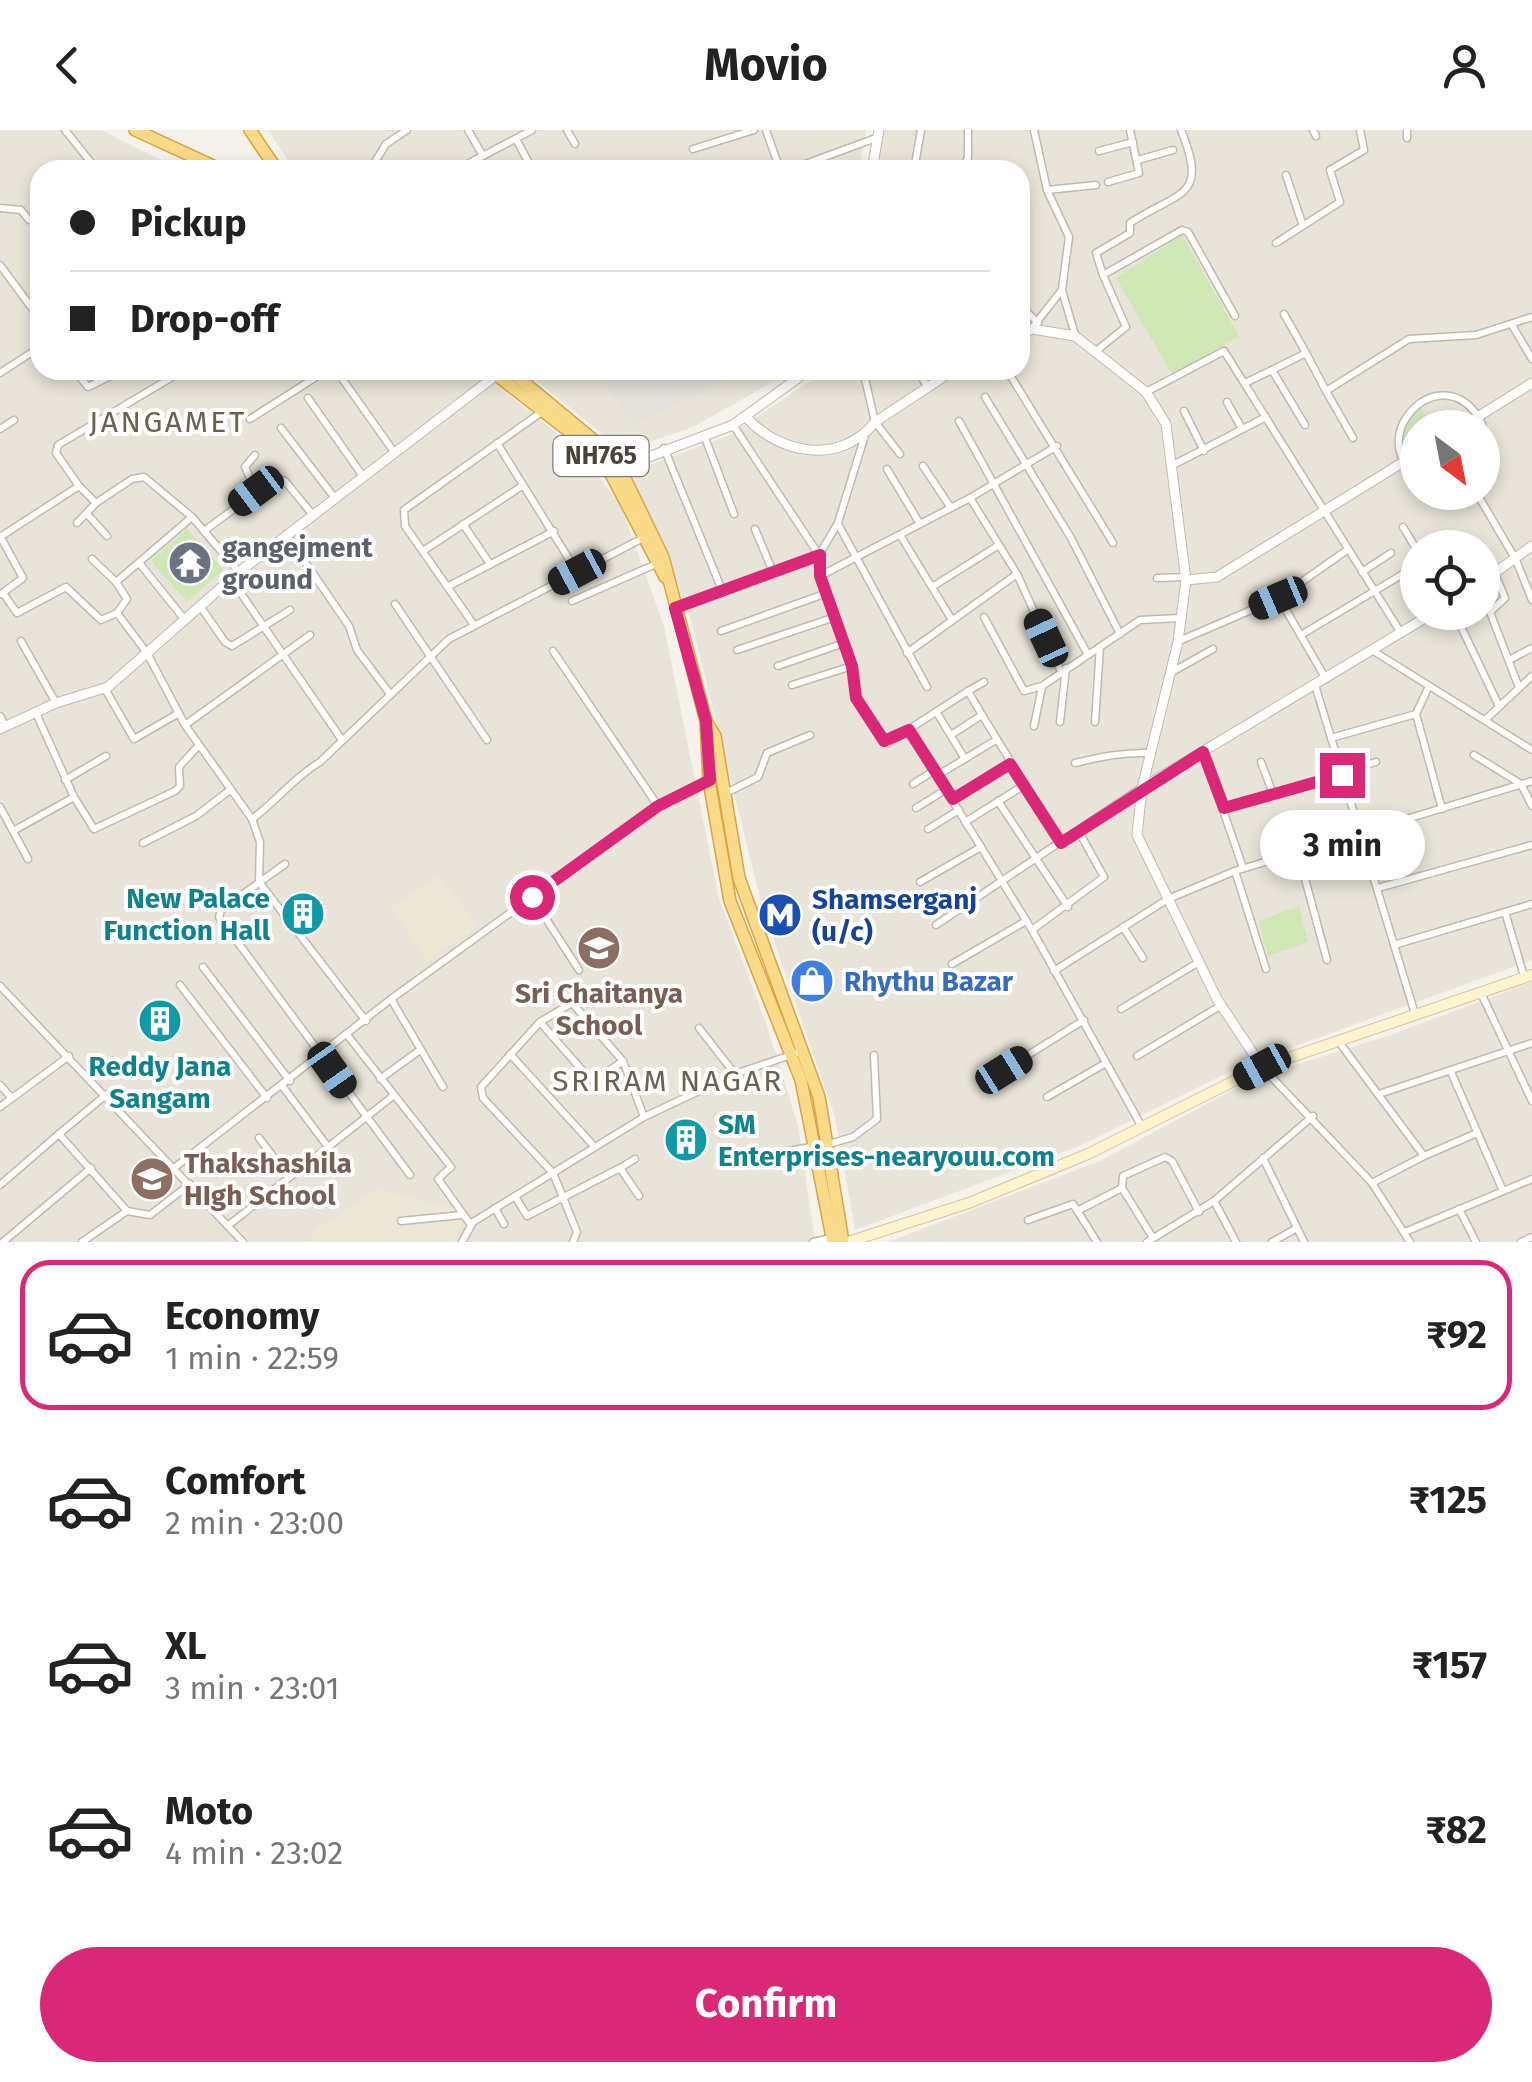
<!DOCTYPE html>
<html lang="en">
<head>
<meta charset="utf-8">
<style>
	body { margin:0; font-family:"Fira Sans",sans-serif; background:#f6f6f6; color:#222; height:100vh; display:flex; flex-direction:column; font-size:38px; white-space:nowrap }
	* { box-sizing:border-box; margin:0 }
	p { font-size:32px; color:#767676 }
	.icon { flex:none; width:55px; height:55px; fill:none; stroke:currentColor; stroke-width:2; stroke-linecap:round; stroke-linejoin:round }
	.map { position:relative; height:1112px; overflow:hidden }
	.details { display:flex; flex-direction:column; background:#fff; flex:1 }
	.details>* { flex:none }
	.guide { position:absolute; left:30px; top:30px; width:1000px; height:220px; border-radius:30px; box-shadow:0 5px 15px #0003; display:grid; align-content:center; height:220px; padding:0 40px; background:#fff }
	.needle { width:65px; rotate:148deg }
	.tools { position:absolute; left:1400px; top:280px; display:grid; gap:20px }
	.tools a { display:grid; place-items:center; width:100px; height:100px; border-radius:50%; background:#fff; box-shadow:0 5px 15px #0003; font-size:50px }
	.end { position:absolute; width:45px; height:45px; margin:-22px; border:12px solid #db2777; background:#fff; box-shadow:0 0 0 5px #fff }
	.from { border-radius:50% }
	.bubble { position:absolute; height:70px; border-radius:35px; background:#fff; box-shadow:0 5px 15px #0003; font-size:32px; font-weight:700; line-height:70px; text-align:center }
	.car { position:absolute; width:30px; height:60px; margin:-30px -15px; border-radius:12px; box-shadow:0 0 8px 2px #0007; background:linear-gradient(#222 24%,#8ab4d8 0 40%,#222 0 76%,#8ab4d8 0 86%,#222 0) }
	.guide b { display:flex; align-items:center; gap:35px; height:95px; font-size:38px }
	.guide b+b { border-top:2px solid #e0e0e0 }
	.guide i { width:25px; height:25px; background:#222 }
	ul { padding:18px 0 0; list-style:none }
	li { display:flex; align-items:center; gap:30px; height:150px; margin:0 20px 15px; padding:0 20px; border:5px solid transparent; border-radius:30px }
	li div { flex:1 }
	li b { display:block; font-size:38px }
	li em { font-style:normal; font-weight:700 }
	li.current { border-color:#db2777 }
	li>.icon { width:90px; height:90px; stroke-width:1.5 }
	.button { display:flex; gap:20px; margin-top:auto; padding:20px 40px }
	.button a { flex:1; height:115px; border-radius:60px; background:#db2777; color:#fff; font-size:40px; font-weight:700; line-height:115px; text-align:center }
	header { display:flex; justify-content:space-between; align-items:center; height:130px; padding:0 40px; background:#fff; font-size:45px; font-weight:700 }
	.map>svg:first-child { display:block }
</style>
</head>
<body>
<header><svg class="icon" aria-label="back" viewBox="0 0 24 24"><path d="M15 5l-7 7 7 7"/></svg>Movio<svg class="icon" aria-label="person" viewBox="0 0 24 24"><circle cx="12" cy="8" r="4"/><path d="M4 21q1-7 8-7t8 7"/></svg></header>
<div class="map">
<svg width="1532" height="1112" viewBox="0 0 1532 1112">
	<rect width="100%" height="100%" fill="#f5f2eb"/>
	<g fill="#e8e4d9" fill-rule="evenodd">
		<polygon points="0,0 101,0 181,40 40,40 40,240 478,240 574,317 620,374 664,496 719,769 766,893 798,995 815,1112 0,1112"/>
		<polygon points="268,0 866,0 859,40 294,40"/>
		<path d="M882 0H1532V830L1243 935 1082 1015 855 1100 835 987 762 776 690 486 630 342 730 305 827 240H1020V40H875ZM1418 298H1482V362H1418ZM1418 418H1482V482H1418Z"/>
		<polygon points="524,240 794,240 693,297 623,321"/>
		<polygon points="1532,852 1532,1112 888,1112 1100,1031 1255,948 1393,904"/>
	</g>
	<polygon fill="#e4e1dc" points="594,240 749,240 634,294"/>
	<g fill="#ede7d5">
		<polygon points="439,745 478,796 427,831 391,778"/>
		<polygon points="377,1059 466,1082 454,1112 308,1112 316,1099"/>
	</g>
	<g fill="#cfe7b5">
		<polygon points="1182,105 1239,206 1173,246 1116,148"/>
		<polygon points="1421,277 1432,297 1418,298 1417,311 1403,319 1406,290"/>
		<polygon points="187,399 223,440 187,472 151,431"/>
		<polygon points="1299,776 1308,812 1268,826 1259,791"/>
	</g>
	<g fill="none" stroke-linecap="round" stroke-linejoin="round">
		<defs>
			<g id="minor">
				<polyline points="65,0 97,40"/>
				<polyline points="468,0 483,26"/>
				<polyline points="567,0 575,14"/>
				<polyline points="766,0 780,40"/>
				<polyline points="1034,0 1047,60 1069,107 1062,160 1075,205"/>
				<polyline points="1313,0 1316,6"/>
				<polyline points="1407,0 1407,8"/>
				<polyline points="516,9 530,35"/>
				<polyline points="693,19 754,0"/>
				<polyline points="1099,21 1133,12"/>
				<polyline points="1138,30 1173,20"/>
				<polyline points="474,31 480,40"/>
				<polyline points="370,40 386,14 407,0"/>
				<polyline points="456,40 532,0"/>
				<polyline points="789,40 876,8"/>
				<polyline points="914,40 921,0"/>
				<polyline points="961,40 968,28 968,0"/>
				<polyline points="1286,45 1302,93"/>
				<polyline points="1108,52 1139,43 1130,0"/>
				<polyline points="1047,60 1096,55"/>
				<polyline points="0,78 21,80 29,90 40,87"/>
				<polyline points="1276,113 1340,72 1330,40 1364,20 1360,0"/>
				<polyline points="0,135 40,189"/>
				<path d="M1103 145 1096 123 1130 103V93C1180 60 1209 69 1181 0"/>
				<polyline points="1020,175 1038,193"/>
				<polyline points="1284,184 1306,223"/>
				<polyline points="1512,195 1532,229"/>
				<polyline points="1032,198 1061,161"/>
				<polyline points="1096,221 1126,197 1103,145 1182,100 1188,102 1235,186"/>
				<polyline points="74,240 88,257 123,240"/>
				<polyline points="336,240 394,322"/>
				<polyline points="863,240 875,292 900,324"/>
				<polyline points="917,240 927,256"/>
				<polyline points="1007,240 1113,413"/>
				<polyline points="1272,240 1306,223 1326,261 1409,209 1476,205 1532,187"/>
				<polyline points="0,243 40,217"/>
				<polyline points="1245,253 1272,240 1305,295"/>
				<polyline points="1326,261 1353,308"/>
				<polyline points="1146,262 1224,221 1401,503"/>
				<polyline points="985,267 1071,408 1120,504"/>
				<polyline points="308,268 362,345"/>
				<polyline points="1227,272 1242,299"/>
				<polyline points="1184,281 1204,321"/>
				<polyline points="250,289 327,240"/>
				<polyline points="959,291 1087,523"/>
				<polyline points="733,295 819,425 820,446 852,536 856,568 888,613 968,561 982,585 951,605"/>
				<polyline points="281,298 334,367"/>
				<polyline points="0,299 14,290"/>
				<polyline points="704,305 734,384"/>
				<polyline points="497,313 577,442"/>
				<polyline points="664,318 722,460"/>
				<polyline points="255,325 245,337 256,361"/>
				<polyline points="1173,335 1266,287"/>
				<polyline points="923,336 951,378"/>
				<polyline points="887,339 920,394"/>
				<path d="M1418 346C1365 308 1434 233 1474 281 1486 294 1486 309 1482 325"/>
				<polyline points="79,356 56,323 58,315 184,240"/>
				<polyline points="1476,362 1516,430 1532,470"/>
				<polyline points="970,368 1017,444 1060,539"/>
				<polyline points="96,373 132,349 144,347 192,387 239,442"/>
				<polyline points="89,386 107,406"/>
				<polyline points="463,394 490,434"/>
				<polyline points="838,394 927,557"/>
				<polyline points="1403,397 1418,422"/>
				<polyline points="755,399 773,442"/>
				<polyline points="204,401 276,348 285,351 312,384"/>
				<polyline points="286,404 349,496 357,520 390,564"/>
				<polyline points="900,405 952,490"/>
				<polyline points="0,406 23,448 1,464"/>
				<polyline points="0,407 79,356 96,373 77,393"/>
				<polyline points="423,421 522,356"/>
				<polyline points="92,429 116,452"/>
				<polyline points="140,434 185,490"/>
				<polyline points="1362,442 1391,423"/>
				<polyline points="1495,444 1505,468 1490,482 1518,555"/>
				<polyline points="820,446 970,368 1057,316"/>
				<polyline points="1157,448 1186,447"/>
				<polyline points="231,449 342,610"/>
				<polyline points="449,456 554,401"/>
				<polyline points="932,457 999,415"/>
				<polyline points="3,463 17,483 66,457 101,490 117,483 147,523 185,595 252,689"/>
				<polyline points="1279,468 1326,549"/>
				<polyline points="572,471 656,434"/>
				<polyline points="395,474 487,610"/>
				<polyline points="200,476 225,512 232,516 290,480"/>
				<polyline points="675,478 819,425 838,393 865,305"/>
				<polyline points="1454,482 1498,574"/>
				<polyline points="117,483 127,469 116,452 192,387"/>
				<polyline points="984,487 1024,561 1042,556 1140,490 1180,488"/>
				<polyline points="474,495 405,396 404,380 543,281"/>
				<polyline points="721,501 827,463"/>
				<polyline points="1301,505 1418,435"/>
				<polyline points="21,511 56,573"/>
				<polyline points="1179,511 1279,468 1347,420"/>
				<polyline points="737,520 835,487"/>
				<polyline points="553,521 658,676"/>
				<polyline points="1375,522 1532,620"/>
				<polyline points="907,523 1017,444"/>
				<polyline points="1509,530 1532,518"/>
				<polyline points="778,536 844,513"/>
				<polyline points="1172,542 1213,519"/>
				<polyline points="792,555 852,536"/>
				<polyline points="1315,555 1415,884"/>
				<polyline points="1429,556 1416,584 1442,679"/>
				<polyline points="105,559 134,609 179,583"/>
				<polyline points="968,561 984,552"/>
				<polyline points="937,583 965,629"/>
				<polyline points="982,585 1061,713"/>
				<polyline points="0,586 6,597"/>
				<polyline points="1485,590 1532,546"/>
				<polyline points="1060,592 1066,538"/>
				<polyline points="1095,592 1100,517"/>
				<polyline points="185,595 310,505"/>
				<polyline points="1034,596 1042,557"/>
				<polyline points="909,600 1032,800 1142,997"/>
				<polyline points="1331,608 1416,584"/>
				<polyline points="1203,622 1243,738"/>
				<polyline points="1474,625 1521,654 1532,676"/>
				<polyline points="1261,632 1273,664"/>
				<path d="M1075 633C1100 627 1124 622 1150 623"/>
				<polyline points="938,645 996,610"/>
				<polyline points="65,650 106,626"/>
				<polyline points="913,654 935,640"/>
				<polyline points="726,663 758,647 767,623 810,605"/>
				<polyline points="74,667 94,699 175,661 180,656 179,637 199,615"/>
				<polyline points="953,669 1011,634"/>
				<polyline points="998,671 1068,777"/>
				<polyline points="0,677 28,729"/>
				<polyline points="916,678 947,659"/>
				<polyline points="1225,678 1376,632"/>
				<polyline points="965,692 1023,656"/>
				<polyline points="928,699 959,680"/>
				<polyline points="13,701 74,667 36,583"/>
				<polyline points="143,713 196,686 230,660"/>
				<polyline points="1298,723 1327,830"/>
				<polyline points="285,734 221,780 219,787 410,1045"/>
				<polyline points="1235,741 1266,839"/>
				<polyline points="920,752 981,717"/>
				<polyline points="1378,758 1532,715"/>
				<polyline points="532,767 579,840"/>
				<polyline points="1505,782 1524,846"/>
				<polyline points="936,795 1141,658"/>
				<polyline points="1123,797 1143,828"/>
				<polyline points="1032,800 1104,747 1079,702"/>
				<polyline points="1394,815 1532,774"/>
				<polyline points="952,834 1026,791"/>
				<polyline points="203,837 290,951"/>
				<polyline points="1054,841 1168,769 1235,741 1532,651"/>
				<polyline points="180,855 267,968"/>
				<polyline points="0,856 243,1112"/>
				<polyline points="1481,863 1532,971"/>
				<polyline points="391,869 443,957"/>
				<polyline points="1121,879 1199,832"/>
				<path d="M366 891 259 752 260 712 252 689C277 671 293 648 320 632L449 509 643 408"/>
				<polyline points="540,892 589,948 595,950 623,931"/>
				<polyline points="699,898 735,944"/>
				<polyline points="348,906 451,1037 438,1049 471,1095"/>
				<polyline points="1339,912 1424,1026 1372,1053"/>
				<polyline points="510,924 593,1015"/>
				<polyline points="1137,926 1220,876"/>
				<polyline points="1263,938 1372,1053 1410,1112"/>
				<polyline points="1004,940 1084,890"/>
				<polyline points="1451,942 1503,1061"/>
				<polyline points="380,949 420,920"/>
				<polyline points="0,955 12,968"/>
				<polyline points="283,957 328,1017"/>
				<polyline points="1379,964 1532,913"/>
				<polyline points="1047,967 1106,933"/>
				<polyline points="0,977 69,926"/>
				<polyline points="59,1004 107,964"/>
				<polyline points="259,1008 288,1046"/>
				<polyline points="829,1014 853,1007 877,989 874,925"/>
				<polyline points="772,1024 816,1016"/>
				<polyline points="1424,1026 1477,1003"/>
				<polyline points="1263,1028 1304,1112"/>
				<polyline points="174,1038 391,869 658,676 711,650"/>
				<polyline points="620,1038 635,1029"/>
				<polyline points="0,1055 59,1004 127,1081 150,1085 190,1054"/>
				<polyline points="515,1066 527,1086 620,1038 639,1066"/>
				<polyline points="1214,1071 1236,1112"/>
				<polyline points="495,1078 504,1094"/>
				<polyline points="1459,1079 1476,1112"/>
				<polyline points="1079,1080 1122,1058"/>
				<polyline points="1028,1090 1073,1074 1097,1112"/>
				<polyline points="401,1091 462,1085"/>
				<polyline points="230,1094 393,966"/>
				<polyline points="1405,1102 1532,1049"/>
				<polyline points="1153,1108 1122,1058 1123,1046 1165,1027 1172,1031 1199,1082"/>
				<polyline points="3,1112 91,1038"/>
				<polyline points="82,1112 127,1081"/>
				<polyline points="462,1112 473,1092 644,987 735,944 803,921"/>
				<polyline points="573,1112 577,1102 553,1043 483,968 481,957 540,892 572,873 623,931 644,987"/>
				<polyline points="813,1112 831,1108"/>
				<polyline points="1147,1112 1214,1071 1313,986"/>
				<polyline points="1272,1112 1297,1098"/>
				<polyline points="1521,1112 1532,1107"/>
			</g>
			<g id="tertiary">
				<polyline points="872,40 879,0"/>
				<polyline points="1020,205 1032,199 1075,206 1146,262 1166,294 1186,450 1178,512 1142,658 1137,705 1217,869 1262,937"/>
				<path d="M746 287C779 324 840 336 875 292L954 240"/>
				<polyline points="1460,298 1532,253"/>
				<polyline points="617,339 733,295 809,240"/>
				<polyline points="1186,450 1217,447 1418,323"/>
				<polyline points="1482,452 1532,416"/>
				<polyline points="0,599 56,573 108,557 239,442 503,240"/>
				<polyline points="1142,658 1435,482"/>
			</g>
			<polyline id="secondary" points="848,1112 969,1073 1088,1024 1262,937 1532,845"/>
			<g id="trunk">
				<polyline points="135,0 222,40"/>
				<polyline points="250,0 277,40"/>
				<polyline points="490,240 602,327 665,447"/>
				<polyline points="509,240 615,328 663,427 706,591 715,606 739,748 819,967 843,1112"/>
				<polyline points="706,591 709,651 730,771 801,950 833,1112"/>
			</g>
		</defs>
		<use href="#minor" stroke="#c0baad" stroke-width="9"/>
		<use href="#tertiary" stroke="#c0baad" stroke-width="11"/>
		<use href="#secondary" stroke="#d2c69c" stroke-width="12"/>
		<use href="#trunk" stroke="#d8a541" stroke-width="14"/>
		<use href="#minor" stroke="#fff" stroke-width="6"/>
		<use href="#tertiary" stroke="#fff" stroke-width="9"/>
		<use href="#secondary" stroke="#fdf3cd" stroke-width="10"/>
		<use href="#trunk" stroke="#f9da88" stroke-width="11"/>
	</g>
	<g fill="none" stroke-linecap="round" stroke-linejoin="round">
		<polyline stroke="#db2777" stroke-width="12" points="532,767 658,676 710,650 706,591 675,478 820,425 820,446 852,536 856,568 884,611 909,600 953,669 1010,634 1061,713 1203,622 1224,678 1342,645"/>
	</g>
	<defs>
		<symbol id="temple-disc" viewBox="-11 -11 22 22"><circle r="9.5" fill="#6b7280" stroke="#fff"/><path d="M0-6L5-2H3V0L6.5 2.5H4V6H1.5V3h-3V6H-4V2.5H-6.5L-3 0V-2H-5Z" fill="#fff"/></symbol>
		<symbol id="building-disc" viewBox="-11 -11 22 22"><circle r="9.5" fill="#0f9aa8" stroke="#fff"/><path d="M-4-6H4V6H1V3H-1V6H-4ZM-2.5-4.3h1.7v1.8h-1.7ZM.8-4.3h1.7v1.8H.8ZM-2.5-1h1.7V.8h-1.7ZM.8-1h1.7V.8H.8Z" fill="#fff"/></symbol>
		<symbol id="metro-disc" viewBox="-11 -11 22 22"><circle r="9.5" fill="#1a4fb4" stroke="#fff"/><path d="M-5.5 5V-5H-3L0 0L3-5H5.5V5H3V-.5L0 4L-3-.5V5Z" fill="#fff"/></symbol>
		<symbol id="school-disc" viewBox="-11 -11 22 22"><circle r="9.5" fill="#8d6e63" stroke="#fff"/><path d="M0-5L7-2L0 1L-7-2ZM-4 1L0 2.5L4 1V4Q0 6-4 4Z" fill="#fff"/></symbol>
		<symbol id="shop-disc" viewBox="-11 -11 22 22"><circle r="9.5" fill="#3f7fe0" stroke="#fff"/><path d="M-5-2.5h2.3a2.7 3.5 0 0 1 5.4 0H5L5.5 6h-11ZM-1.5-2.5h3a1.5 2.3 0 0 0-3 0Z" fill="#fff"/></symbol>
	</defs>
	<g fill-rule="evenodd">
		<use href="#temple-disc" x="165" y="408" width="50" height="50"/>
		<use href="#building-disc" x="278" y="759" width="50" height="50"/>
		<use href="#metro-disc" x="755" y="760" width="50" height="50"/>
		<use href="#school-disc" x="574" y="793" width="50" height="50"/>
		<use href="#shop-disc" x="787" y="826" width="50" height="50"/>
		<use href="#building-disc" x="135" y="866" width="50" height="50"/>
		<use href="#building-disc" x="661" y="985" width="50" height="50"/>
		<use href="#school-disc" x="127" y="1024" width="50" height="50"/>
	</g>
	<g text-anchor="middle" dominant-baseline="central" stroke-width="8" stroke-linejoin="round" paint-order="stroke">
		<rect fill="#fff" stroke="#807b74" stroke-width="2.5" x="553.5" y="306" width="95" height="40" rx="8"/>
		<g font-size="25" font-weight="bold" fill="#494339">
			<text x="601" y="326">NH765</text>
		</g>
		<g font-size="28" font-weight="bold" fill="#5b616d" stroke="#fff" text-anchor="start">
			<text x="222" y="417">gangejment<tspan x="222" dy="32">ground</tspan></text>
		</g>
		<g font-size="28" font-weight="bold" fill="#0d838f" stroke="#fff" text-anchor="end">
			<text x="270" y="768">New Palace<tspan x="270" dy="32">Function Hall</tspan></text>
			<text x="160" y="936" text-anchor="middle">Reddy Jana<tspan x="160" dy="32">Sangam</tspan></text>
			<text x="718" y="994" text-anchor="start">SM<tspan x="718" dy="32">Enterprises-nearyouu.com</tspan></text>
		</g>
		<g font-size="28" font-weight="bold" fill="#164399" stroke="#fff" text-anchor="start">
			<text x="812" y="769">Shamserganj<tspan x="812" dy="32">(u/c)</tspan></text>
		</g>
		<g font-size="28" font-weight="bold" fill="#366cbe" stroke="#fff" text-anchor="start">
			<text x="844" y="851">Rhythu Bazar</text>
		</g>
		<g font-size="28" font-weight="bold" fill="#785e54" stroke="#fff">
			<text x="599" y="863">Sri Chaitanya<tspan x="599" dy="32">School</tspan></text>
			<text x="184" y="1033" text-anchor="start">Thakshashila<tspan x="184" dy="32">HIgh School</tspan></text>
		</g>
		<g font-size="30" letter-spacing="2.5" fill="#6b6150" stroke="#fff">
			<text x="168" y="292">JANGAMET</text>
			<text x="668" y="951">SRIRAM NAGAR</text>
		</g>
	</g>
</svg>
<div class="tools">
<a><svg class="needle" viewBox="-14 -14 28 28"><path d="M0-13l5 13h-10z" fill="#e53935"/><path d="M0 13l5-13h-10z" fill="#767676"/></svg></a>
<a><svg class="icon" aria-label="locate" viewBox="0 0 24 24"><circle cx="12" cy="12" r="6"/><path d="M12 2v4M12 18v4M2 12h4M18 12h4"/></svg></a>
</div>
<i class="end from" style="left:532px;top:767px"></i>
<i class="end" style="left:1342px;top:645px"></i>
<div class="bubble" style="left:1260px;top:680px;width:165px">3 min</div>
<i class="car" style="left:256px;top:361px;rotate:233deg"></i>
<i class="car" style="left:577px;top:442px;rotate:242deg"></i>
<i class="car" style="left:1278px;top:468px;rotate:247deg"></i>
<i class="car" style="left:1046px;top:508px;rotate:335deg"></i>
<i class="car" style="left:1262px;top:937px;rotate:241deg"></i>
<i class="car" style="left:332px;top:940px;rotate:145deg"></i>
<i class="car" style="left:1004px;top:940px;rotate:58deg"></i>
<div class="guide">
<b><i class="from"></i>Pickup</b>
<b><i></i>Drop-off</b>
</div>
</div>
<section class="details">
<ul>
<li class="current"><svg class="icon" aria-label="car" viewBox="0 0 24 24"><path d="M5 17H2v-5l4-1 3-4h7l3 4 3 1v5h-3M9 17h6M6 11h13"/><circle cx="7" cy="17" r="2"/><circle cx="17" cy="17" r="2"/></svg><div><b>Economy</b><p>1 min · 22:59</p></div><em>₹92</em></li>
<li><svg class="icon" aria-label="car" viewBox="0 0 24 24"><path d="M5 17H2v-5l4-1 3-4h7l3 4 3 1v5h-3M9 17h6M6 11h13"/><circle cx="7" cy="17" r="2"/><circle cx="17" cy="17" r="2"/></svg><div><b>Comfort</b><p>2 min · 23:00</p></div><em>₹125</em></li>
<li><svg class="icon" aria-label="car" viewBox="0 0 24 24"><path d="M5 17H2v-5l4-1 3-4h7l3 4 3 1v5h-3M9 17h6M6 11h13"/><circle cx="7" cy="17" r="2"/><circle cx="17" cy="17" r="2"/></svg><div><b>XL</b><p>3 min · 23:01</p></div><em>₹157</em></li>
<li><svg class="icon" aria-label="car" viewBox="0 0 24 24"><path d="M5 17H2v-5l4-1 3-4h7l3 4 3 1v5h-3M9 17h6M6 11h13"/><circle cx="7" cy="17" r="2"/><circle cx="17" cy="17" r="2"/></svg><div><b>Moto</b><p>4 min · 23:02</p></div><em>₹82</em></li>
</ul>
<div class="button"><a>Confirm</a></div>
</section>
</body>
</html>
